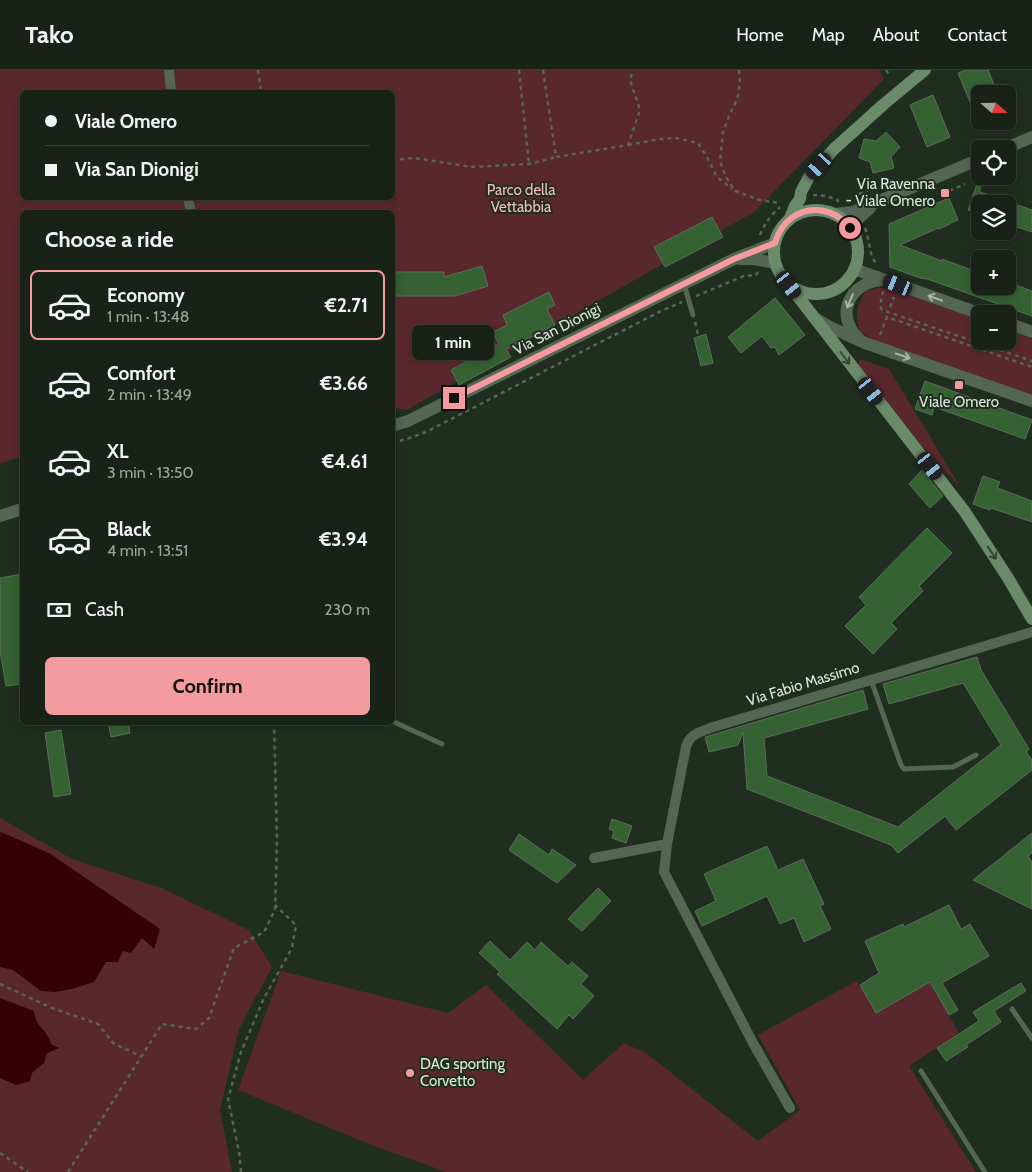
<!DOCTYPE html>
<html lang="en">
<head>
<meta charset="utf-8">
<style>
	body { margin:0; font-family:Cabin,sans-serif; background:#212a20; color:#f1f3f6; height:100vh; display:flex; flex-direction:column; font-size:19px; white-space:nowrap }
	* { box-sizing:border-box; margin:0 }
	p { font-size:16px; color:#9fa4a1 }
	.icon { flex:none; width:28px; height:28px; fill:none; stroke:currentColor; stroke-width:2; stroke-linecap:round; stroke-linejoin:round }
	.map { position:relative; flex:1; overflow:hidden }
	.details { position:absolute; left:20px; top:140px; width:375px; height:515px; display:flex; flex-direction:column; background:#182217; border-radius:8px; box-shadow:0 2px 8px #0003,0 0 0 1px #363f36 }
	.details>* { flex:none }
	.hud { position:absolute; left:20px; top:20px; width:375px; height:110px; border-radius:8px; box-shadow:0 2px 8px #0003,0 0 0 1px #363f36; display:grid; align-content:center; height:110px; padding:0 25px; background:#182217 }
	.needle { width:32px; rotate:110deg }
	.fabs { position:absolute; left:971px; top:15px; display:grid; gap:10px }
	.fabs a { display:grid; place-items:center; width:45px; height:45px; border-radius:8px; background:#182217; box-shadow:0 2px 8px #0003,0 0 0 1px #363f36; font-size:25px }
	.end { position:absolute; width:22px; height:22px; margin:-11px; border:6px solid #f49b9f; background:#111; box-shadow:0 0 0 2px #111 }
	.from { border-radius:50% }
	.bubble { position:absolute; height:35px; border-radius:8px; background:#182217; box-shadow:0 2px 8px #0003,0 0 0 1px #363f36; font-size:16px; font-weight:800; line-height:35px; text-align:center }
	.car { position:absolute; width:15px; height:30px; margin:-15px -8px; border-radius:6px; box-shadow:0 0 4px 1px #0007; background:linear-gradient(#222 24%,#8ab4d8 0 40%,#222 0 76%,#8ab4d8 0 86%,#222 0) }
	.hud b { display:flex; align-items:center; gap:18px; height:48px; font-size:19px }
	.hud b+b { border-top:1px solid #363f36 }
	.hud i { width:12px; height:12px; background:#f1f3f6 }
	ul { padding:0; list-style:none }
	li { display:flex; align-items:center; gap:15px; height:70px; margin:0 10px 8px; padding:0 15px; border:2px solid transparent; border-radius:8px }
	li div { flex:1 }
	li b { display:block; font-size:19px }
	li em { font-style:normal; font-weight:800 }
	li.selected { border-color:#f49b9f }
	li>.icon { width:45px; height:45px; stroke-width:1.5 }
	h2 { padding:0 25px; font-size:22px; line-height:60px }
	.pay { display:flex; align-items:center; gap:12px; height:55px; padding:0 25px; font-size:19px }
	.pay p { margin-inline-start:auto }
	.primary-button { display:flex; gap:10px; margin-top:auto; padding:10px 25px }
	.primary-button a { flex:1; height:58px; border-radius:8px; background:#f49b9f; color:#111; font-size:20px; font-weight:800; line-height:58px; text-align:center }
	header { display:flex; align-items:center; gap:30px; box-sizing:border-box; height:70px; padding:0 25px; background:#182217; border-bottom:1px solid #363f36 }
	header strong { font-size:24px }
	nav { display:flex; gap:28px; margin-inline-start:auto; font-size:18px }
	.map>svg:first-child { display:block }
</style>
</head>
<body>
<header>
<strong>Tako</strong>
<nav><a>Home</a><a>Map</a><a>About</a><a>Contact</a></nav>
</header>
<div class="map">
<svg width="1032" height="1102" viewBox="0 0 1032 1102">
	<rect width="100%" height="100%" fill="#202e1f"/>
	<g fill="#59282c" fill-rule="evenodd">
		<path d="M0 0H879L884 9 754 142 407 340 393 338 392 142H22V386L0 394ZM22 22H392V128H22Z"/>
		<path d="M879 218 892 219 980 250V271H1008V260L1032 269V325L876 271 861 263C854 244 856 238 866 221Z"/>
		<polygon points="860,289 889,299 961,418 927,382 858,295"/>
		<polygon points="0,748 72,789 161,818 249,860 272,897 239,959 220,1040 232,1102 0,1102"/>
		<polygon points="281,901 448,943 486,915 583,1010 624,973 646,983 758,1071 800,1040 758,965 856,911 860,915 876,943 930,912 959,963 909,996 976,1102 446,1102 369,1074 238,1020"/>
	</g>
	<g fill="#350008">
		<polygon points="1,762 49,783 160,859 154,879 142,868 131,883 123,881 118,892 106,892 94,912 72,919 55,922 41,921 13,900 0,897 0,763"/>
		<path d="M0 928 34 941C36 959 48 959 51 974L59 978 47 983 44 993 32 1003 30 1011 16 1015 0 1008Z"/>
	</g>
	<g fill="#356133" stroke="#5d6e5c">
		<polygon points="966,0 988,0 998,24 980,24 980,56 958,3"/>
		<polygon points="933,25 950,67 927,77 910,35"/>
		<polygon points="886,62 900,77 891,87 894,98 873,103 870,92 859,88 864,69 876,71"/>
		<polygon points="978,111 980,111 980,122 1032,140 1032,162 1008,154 1008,134 980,134 980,144 968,140"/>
		<polygon points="949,128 958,150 950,153 950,154 939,159 938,158 900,175 942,191 942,189 980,203 980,216 1008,216 1008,212 1032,221 1032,246 927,209 920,208 890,197 889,154"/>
		<polygon points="712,147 723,167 665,197 654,177"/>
		<polygon points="482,196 488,216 455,226 392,226 392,202 444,202 444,207"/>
		<polygon points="549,222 555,235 547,239 555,255 506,279 511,287 459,315 451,300 499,274 493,262 507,255 503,245"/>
		<polygon points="775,228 805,265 779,285 775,277 771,278 762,266 741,283 728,267"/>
		<polygon points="706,264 713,293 701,296 694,268"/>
		<polygon points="925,311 1032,350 1025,369 934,337 932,345 915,339"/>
		<polygon points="922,400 943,426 930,438 909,414"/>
		<polygon points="983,406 1000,412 997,418 1032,431 1032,452 991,438 990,440 973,434"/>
		<polygon points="927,458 952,483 919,516 923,521 891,553 897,559 873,584 845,556 866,535 859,527"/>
		<polygon points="22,504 22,614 6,616 0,581 0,508"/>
		<polygon points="977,587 981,600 1029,679 1026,682 1032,690 1032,700 956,760 945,746 898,783 891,775 747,719 743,662 738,675 709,682 705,667 863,620 868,639 764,668 767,706 898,757 1001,675 963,613 889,634 883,614"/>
		<polygon points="108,652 128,652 130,663 111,667"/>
		<polygon points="61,660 71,724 54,727 45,663"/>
		<polygon points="612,749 632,756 626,773 612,768 614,761 609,759"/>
		<polygon points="1032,763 1032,783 1028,786 1032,792 1032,839 973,810"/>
		<polygon points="519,764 549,785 552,779 576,795 557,813 509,780"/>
		<polygon points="767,776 778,800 803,789 824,834 820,836 831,859 804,872 794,848 780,854 767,826 702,856 695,841 716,831 704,804"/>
		<polygon points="598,818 611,831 582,861 568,849"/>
		<polygon points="949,835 961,859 970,854 989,886 942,913 958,940 949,945 930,912 876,943 860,915 879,903 865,871 903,854 904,857"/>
		<polygon points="490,871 510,890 527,872 535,880 541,872 568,896 572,892 588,906 581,914 594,926 573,949 569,945 557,959 497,904 500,902 479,883"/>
		<polygon points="1021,913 1026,921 994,941 1001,952 966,975 968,977 946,991 937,978 979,951 973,942"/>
	</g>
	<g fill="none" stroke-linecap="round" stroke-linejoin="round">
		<g stroke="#596558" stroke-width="2.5" stroke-dasharray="4 4" stroke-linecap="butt">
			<polyline points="258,0 261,22"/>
			<polyline points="519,0 529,94"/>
			<polyline points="543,0 556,87 628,75 640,40 630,10 633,0"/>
			<polyline points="739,0 740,13 737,30 729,46 723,62 720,91 726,107 735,121 760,130 779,133"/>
			<polyline points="886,0 890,6"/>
			<polyline points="628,75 659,69 676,68 698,73 708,89 717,107 732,119"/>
			<polyline points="392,90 414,88 472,97 529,94 556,87"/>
			<polyline points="859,124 873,118"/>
			<polyline points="942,124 965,114"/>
			<polyline points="813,125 827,126 839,131"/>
			<path d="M865 158C870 170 868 183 876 193"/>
			<path d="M760 165C765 153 771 145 780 137"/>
			<polyline points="883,221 880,236 882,240 1032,291"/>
			<polyline points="696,226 744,206 756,205 758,202"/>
			<polyline points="890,237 894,227"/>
			<polyline points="695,252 698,265"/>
			<polyline points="880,265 887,247 1032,297"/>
			<polyline points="392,373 413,367 428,361 661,241 682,232"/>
			<polyline points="20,457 22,456"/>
			<polyline points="0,914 52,938 98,954 113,973 142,987"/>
			<polyline points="0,1083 28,1102"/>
			<polyline points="68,1102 162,954 196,959 209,948 234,878 264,862 275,840 277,770 274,652"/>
			<polyline points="241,1102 239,1082 228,1029 241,982 264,928 292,878 296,855 275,835"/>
		</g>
		<g stroke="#546753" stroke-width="5">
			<polyline points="684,214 693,245"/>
			<polyline points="871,610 901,695 904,699 953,697 976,685"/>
			<polyline points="392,651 442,674"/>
			<polyline points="1012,939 1032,968"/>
			<polyline points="921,1001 985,1102"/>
		</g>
		<g stroke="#546753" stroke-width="10">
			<polyline points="169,0 171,22"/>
			<polyline points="188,128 191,142"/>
			<polyline points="594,788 667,774"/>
			<path d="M790 1038 753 973 664 802 667 774 686 677C690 664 698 663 710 658L1032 562"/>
		</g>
		<g stroke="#546753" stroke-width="12">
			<polyline points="1004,79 1032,67"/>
			<polyline points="835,144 853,142 980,89"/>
			<polyline points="850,158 859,148 870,138"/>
			<polyline points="739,189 754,189 775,193"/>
			<polyline points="854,199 981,244"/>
			<polyline points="816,249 830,257 865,273 1032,331"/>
			<polyline points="1008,253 1032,262"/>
			<path d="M859 269C834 245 849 212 883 210"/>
			<polyline points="392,356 408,351 734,189 775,173"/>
			<polyline points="0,446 22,439"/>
		</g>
		<g stroke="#6b8a69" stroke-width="12">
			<circle cx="816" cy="182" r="42"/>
			<polyline points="790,148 795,136 800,129 801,122 809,107 834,79 884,34 925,0"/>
			<polyline points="789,215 965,442 1008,508 1032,549"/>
		</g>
	</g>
	<defs><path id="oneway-shaft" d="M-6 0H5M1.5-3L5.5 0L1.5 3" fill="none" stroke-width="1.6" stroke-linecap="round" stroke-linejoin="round" transform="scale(1.25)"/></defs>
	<g stroke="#a6b3a5">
		<use href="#oneway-shaft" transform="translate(935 228) rotate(-161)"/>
		<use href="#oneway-shaft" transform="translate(850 231) rotate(113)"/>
		<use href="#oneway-shaft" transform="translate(903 286) rotate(19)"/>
	</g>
	<g stroke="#334532">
		<use href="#oneway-shaft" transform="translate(845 288) rotate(53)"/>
		<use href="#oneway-shaft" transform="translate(992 483) rotate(57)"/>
	</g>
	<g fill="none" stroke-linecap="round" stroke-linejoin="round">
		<path stroke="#f49b9f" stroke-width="6" d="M454 328 734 189 775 173C785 137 827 128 850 158"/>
	</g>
	<g fill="#f49b9f" stroke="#202e1f" stroke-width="2">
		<rect x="940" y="118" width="10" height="10" rx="2.5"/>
		<rect x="954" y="310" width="10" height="10" rx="2.5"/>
		<circle cx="410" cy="1003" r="5"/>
	</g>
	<g text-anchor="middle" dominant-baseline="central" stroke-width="4" stroke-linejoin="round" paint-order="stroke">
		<g font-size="15" fill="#dde6dc" stroke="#202e1f" text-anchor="end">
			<text x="935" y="114">Via Ravenna<tspan x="935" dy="17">- Viale Omero</tspan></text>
			<text x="959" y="332" text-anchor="middle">Viale Omero</text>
			<text x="420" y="994" text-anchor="start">DAG sporting<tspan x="420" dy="17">Corvetto</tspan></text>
		</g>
		<g font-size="15" fill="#f8bbbd" stroke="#202e1f">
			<text x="521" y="120">Parco della<tspan x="521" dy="17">Vettabbia</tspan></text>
		</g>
		<g font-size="15" fill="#dde6dc" stroke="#202e1f">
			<text transform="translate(557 259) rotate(-27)">Via San Dionigi</text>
			<text transform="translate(803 614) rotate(-17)">Via Fabio Massimo</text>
		</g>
	</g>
</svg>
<div class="fabs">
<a><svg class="needle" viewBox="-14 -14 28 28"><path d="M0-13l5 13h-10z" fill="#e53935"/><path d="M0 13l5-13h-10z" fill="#9fa4a1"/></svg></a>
<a><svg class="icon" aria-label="locate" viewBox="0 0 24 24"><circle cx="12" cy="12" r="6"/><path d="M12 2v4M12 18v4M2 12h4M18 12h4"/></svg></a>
<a><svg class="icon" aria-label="layers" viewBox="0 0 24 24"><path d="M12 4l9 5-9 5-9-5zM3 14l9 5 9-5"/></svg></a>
<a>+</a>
<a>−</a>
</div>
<i class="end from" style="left:850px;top:158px"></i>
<i class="end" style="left:454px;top:328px"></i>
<div class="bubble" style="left:412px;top:255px;width:82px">1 min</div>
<i class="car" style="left:819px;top:96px;rotate:222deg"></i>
<i class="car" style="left:789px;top:215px;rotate:142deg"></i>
<i class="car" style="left:898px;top:215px;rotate:292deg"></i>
<i class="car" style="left:871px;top:321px;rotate:142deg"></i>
<i class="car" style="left:930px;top:396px;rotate:142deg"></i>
<div class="hud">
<b><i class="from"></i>Viale Omero</b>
<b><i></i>Via San Dionigi</b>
</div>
<section class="details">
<h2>Choose a ride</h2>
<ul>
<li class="selected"><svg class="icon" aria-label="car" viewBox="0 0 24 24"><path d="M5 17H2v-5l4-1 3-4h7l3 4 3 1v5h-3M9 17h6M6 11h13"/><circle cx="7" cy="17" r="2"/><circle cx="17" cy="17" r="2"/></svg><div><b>Economy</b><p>1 min · 13:48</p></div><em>€2.71</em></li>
<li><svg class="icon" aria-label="car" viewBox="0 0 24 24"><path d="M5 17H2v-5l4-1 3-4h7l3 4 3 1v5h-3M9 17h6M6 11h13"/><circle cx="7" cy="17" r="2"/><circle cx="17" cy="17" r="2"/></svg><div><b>Comfort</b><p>2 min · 13:49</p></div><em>€3.66</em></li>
<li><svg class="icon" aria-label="car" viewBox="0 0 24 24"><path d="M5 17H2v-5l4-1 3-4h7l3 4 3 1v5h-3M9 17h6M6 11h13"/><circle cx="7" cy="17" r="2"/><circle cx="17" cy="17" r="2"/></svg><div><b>XL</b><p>3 min · 13:50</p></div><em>€4.61</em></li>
<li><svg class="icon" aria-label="car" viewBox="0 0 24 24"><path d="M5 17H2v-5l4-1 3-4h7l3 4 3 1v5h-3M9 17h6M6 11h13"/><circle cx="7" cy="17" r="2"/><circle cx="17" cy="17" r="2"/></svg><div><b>Black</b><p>4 min · 13:51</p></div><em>€3.94</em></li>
</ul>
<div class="pay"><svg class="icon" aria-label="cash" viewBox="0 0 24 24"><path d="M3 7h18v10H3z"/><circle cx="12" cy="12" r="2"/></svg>Cash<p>230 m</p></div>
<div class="primary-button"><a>Confirm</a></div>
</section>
</div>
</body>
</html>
